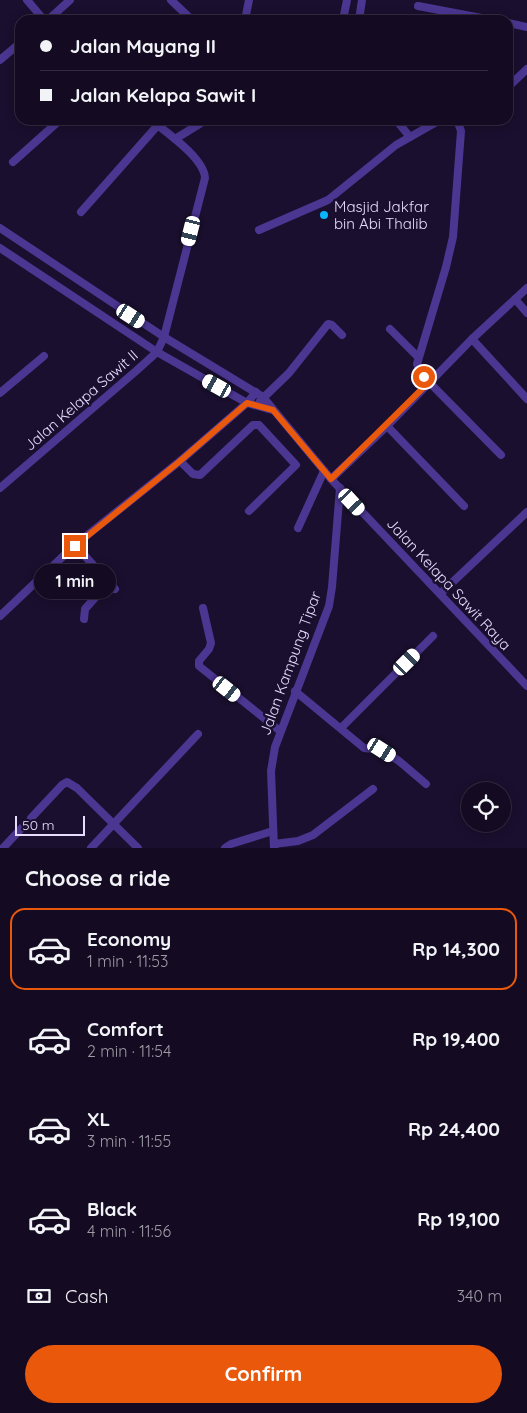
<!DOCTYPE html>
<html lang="en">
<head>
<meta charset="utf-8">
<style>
	body { margin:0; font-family:Quicksand,sans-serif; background:#1d142a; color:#f1f3f6; height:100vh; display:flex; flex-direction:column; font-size:19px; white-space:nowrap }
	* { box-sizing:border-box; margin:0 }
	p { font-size:16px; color:#9d9ba5 }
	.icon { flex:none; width:28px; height:28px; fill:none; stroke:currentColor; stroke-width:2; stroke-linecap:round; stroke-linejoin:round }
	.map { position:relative; height:848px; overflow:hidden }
	.drawer { display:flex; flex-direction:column; background:#140b22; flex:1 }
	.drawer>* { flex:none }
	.top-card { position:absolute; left:15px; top:15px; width:498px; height:110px; border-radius:15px; box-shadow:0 2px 12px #0003,0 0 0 1px #332b40; display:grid; align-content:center; height:110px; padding:0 25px; background:#140b22 }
	.controls { position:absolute; left:461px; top:782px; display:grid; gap:10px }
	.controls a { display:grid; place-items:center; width:50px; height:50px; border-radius:50%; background:#140b22; box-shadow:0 2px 12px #0003,0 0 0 1px #332b40; font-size:25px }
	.scale { position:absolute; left:15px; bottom:12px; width:70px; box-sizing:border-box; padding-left:5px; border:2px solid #e7dcff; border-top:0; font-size:14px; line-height:18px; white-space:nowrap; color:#e7dcff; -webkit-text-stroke:4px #1a0f2e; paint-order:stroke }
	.end { position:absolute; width:22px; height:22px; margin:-11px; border:6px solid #ea580c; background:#fff; box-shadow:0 0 0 2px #fff }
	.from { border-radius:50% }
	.bubble { position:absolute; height:35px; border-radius:18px; background:#140b22; box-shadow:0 2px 12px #0003,0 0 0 1px #332b40; font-size:16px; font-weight:700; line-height:35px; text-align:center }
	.car { position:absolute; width:15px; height:30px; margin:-15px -8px; border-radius:6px; box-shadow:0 0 4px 1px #0007; background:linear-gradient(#fff 24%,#345 0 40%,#fff 0 76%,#345 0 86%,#fff 0) }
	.top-card b { display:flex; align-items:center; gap:18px; height:48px; font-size:19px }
	.top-card b+b { border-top:1px solid #332b40 }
	.top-card i { width:12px; height:12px; background:#f1f3f6 }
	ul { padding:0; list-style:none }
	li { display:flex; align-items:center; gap:15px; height:82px; margin:0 10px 8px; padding:0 15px; border:2px solid transparent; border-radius:15px }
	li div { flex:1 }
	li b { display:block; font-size:19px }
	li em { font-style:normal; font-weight:700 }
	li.selected { border-color:#ea580c }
	li>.icon { width:45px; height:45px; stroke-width:1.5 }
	h2 { padding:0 25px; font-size:22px; line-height:60px }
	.pay { display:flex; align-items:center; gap:12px; height:55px; padding:0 25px; font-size:19px }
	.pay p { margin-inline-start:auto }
	.button { display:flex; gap:10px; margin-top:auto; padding:10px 25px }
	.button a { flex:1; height:58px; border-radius:30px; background:#ea580c; color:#fff; font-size:20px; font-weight:700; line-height:58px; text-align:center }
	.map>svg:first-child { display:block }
</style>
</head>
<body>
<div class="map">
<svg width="527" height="848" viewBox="0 0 527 848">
	<rect width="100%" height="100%" fill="#1a0f2e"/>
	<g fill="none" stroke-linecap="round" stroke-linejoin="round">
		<g stroke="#4b3691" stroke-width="8">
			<polyline points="27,0 44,20"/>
			<polyline points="171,0 192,20"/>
			<polyline points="418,6 492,20"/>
			<polyline points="48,20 70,0"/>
			<polyline points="245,20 249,0"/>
			<polyline points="343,20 347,0"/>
			<polyline points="359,20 362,0"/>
			<polyline points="508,23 527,27"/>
			<polyline points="0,60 20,43"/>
			<polyline points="508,87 527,69"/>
			<polyline points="396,120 410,137"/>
			<polyline points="457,120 461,131 453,237 446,267 417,364 424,377 501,455"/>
			<polyline points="175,139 206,120"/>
			<polyline points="13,162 60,120"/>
			<polyline points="81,212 158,125"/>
			<polyline points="0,228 164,337 263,397 331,479 527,686"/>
			<polyline points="259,230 328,200 396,145 440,120"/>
			<polyline points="0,248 157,352 247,403 272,410"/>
			<polyline points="515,299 527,313"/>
			<polyline points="390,329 418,357"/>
			<polyline points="472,339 527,399"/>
			<polyline points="0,393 44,356"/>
			<polyline points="260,401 289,373 328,324 332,325 342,335"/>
			<polyline points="387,426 464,506"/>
			<polyline points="180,461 193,474 200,475 253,425 259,425 296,465 249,511"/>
			<polyline points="331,479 387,426 472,339 527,288"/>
			<path d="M0 488 136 371 157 352 164 337 205 178C204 158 166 132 151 120"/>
			<polyline points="298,528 324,471"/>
			<polyline points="75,545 115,589"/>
			<polyline points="440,594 527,512"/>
			<polyline points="203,608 211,643 209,649 199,661 199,666 280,731"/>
			<polyline points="0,616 75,545 180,461 247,403 256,392"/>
			<polyline points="84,619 85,609 109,582"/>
			<polyline points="295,691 364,748 381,750 399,761 426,784"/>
			<polyline points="341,728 433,636"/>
			<polyline points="274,844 298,841 313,835 373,789"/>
			<polyline points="3,848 62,785 67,782 77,788 138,848"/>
			<polyline points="91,848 198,734"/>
			<polyline points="225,848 231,844 273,831"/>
			<polyline points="274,848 271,771 275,747 329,606 332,587 340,488"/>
		</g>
	</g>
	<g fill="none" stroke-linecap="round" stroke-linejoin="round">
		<polyline stroke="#ea580c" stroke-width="6" points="75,546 180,461 247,403 273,410 331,479 429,382 424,377"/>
	</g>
	<circle fill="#08b6ff" stroke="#1a0f2e" stroke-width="2" cx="324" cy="215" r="5"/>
	<g text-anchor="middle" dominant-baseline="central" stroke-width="5" stroke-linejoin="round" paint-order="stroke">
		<g font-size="15" fill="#e7dcff" stroke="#1a0f2e" text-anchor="start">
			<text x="334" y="206">Masjid Jakfar<tspan x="334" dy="17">bin Abi Thalib</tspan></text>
		</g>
		<g font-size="15" fill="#e7dcff" stroke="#1a0f2e">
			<text transform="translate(81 400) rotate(-41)">Jalan Kelapa Sawit II</text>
			<text transform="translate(449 584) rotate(47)">Jalan Kelapa Sawit Raya</text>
			<text transform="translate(290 663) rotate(-70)">Jalan Kampung Tipar</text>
		</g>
	</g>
</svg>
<div class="controls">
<a><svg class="icon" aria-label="locate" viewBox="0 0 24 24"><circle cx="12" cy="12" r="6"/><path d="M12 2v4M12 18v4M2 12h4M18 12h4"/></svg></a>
</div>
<div class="scale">50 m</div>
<i class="end from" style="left:424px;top:377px"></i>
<i class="end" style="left:75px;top:546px"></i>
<div class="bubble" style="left:34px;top:564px;width:82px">1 min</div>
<i class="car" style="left:191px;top:231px;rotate:194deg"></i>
<i class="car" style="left:131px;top:316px;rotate:123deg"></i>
<i class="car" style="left:217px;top:386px;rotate:299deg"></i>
<i class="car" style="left:352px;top:502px;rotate:137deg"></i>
<i class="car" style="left:407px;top:662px;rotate:45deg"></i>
<i class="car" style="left:227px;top:689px;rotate:128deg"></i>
<i class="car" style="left:382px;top:750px;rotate:122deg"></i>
<div class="top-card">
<b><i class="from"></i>Jalan Mayang II</b>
<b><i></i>Jalan Kelapa Sawit I</b>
</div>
</div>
<section class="drawer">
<h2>Choose a ride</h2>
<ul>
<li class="selected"><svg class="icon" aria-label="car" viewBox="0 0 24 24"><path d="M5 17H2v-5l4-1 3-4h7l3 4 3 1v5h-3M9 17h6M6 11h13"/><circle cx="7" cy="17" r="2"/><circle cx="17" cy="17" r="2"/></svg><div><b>Economy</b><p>1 min · 11:53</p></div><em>Rp 14,300</em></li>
<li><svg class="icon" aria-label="car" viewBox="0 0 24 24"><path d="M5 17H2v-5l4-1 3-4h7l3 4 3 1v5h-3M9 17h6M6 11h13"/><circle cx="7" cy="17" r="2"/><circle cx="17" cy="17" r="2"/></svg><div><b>Comfort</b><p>2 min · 11:54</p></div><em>Rp 19,400</em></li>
<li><svg class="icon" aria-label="car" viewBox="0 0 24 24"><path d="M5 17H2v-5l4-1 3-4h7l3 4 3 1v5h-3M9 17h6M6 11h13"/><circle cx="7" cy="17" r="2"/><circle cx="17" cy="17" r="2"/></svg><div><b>XL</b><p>3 min · 11:55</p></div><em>Rp 24,400</em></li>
<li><svg class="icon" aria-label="car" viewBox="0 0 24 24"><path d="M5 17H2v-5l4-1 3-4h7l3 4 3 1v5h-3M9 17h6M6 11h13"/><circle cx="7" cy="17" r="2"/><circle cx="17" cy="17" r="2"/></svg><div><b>Black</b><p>4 min · 11:56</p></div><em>Rp 19,100</em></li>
</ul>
<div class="pay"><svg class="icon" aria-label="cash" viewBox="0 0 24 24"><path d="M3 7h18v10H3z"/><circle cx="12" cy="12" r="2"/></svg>Cash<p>340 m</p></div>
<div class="button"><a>Confirm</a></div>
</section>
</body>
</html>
